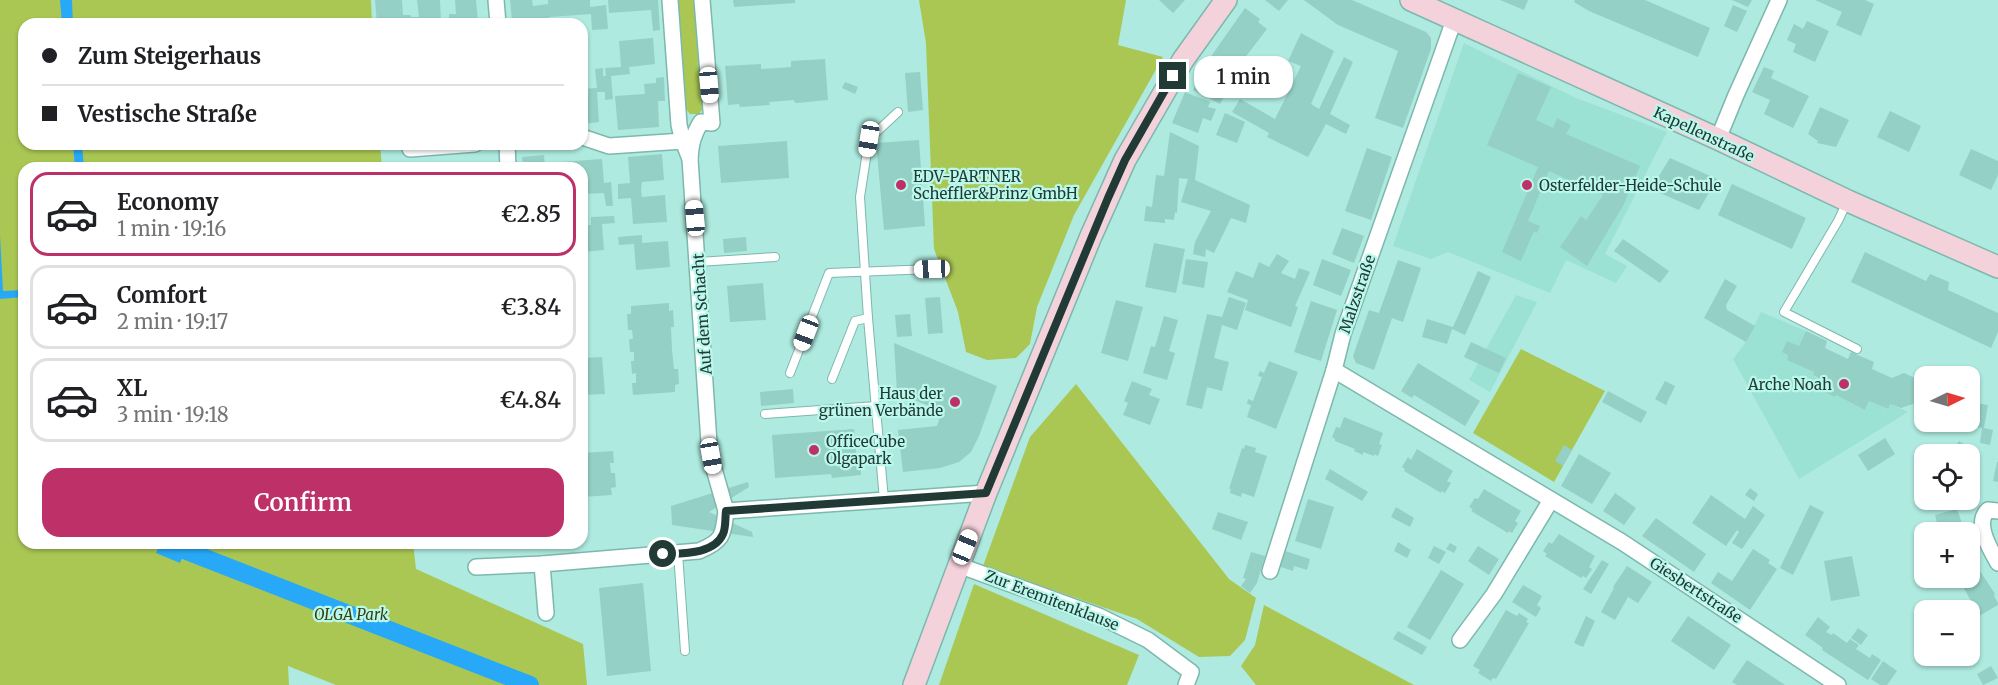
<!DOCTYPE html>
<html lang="en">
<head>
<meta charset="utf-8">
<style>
	body { margin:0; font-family:Merriweather,serif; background:#f2f2f2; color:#202124; height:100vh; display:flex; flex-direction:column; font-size:22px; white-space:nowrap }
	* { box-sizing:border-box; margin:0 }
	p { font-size:20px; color:#757577 }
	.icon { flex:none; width:33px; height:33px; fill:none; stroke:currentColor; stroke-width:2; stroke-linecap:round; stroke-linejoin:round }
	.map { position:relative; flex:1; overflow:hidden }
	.drawer { position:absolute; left:18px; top:162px; width:570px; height:387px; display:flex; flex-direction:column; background:#fff; border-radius:18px; box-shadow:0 2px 4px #0004 }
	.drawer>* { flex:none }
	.hud { position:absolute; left:18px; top:18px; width:570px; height:132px; border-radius:18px; box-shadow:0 2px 4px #0004; display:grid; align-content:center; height:132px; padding:0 24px; background:#fff }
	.needle { width:39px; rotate:85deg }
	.controls { position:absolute; left:1914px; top:366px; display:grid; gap:12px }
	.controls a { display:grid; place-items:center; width:66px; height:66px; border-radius:12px; background:#fff; box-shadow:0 2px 4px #0004; font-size:30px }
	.end { position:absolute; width:27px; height:27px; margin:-14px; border:8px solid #223a36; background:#fff; box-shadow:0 0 0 3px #fff }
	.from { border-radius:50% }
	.bubble { position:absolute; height:42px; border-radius:18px; background:#fff; box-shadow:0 2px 4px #0004; font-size:20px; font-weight:600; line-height:42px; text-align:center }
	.car { position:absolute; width:18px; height:36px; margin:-18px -9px; border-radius:8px; box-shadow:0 0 4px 2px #0007; background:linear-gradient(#fff 24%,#345 0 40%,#fff 0 76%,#345 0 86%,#fff 0) }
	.hud b { display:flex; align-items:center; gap:21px; height:57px; font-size:22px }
	.hud b+b { border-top:2px solid #e0e0e0 }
	.hud i { width:15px; height:15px; background:#202124 }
	ul { padding:10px 0 0; list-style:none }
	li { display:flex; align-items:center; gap:18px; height:84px; margin:0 12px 9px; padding:0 12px; border:3px solid #e0e0e0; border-radius:18px }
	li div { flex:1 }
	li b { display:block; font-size:22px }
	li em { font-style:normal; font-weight:600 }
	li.active { border-color:#bd3168 }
	li>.icon { width:54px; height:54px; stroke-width:1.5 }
	.action { display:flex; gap:12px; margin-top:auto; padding:12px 24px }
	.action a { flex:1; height:69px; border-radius:18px; background:#bd3168; color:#fff; font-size:24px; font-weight:600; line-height:69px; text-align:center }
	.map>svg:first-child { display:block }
</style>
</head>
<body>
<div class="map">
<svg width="1998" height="685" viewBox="0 0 1998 685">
	<rect width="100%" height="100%" fill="#aeeadf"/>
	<g fill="#9be2d5">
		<polygon points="1464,43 1576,98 1667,132 1605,254 1627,266 1616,283 1566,260 1550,293 1448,252 1431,259 1393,246"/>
		<polygon points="1516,295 1537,302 1490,392 1469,380"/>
		<polygon points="1761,312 1806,331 1799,346 1788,355 1787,359 1814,372 1813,376 1823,380 1820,390 1834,397 1836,395 1865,410 1869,401 1887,409 1890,404 1908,412 1799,479 1733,359 1746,342"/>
	</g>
	<g fill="#aac754">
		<polygon points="0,0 371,0 372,24 24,24 24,144 380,144 382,168 24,168 24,543 413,543 416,569 583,644 587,685 336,685 288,666 289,685 0,685"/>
		<polygon points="676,0 696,0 704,107 699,114 690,114 685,108"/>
		<polygon points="919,0 1126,0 1118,45 1163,57 1074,215 1037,307 1030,344 1016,358 987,360 966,352 958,312 934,249 926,43"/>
		<polygon points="1521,349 1605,391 1554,482 1473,433"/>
		<polygon points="1076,384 1229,579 1256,598 1245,640 1230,656 1199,657 1137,619 983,566 1030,437"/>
		<polygon points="974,584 1139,655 1127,685 939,685"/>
		<polygon points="1264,605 1414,685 1256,685 1241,666 1255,645"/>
	</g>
	<g fill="#28a9f7">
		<polygon points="60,0 72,0 73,24 62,24"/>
		<polygon points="73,144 82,144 84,168 75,168"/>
		<polygon points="0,235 3,291 24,290 24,297 0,299"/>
		<polygon points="160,543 188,543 180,563 156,553"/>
	</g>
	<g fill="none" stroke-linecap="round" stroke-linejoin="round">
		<polyline stroke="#28a9f7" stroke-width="18" points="174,546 530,685"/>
	</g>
	<g fill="#94d0c5">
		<polygon points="375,0 402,0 403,15 410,15 411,17 419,17 417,0 440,0 441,23 377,24"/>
		<polygon points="455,0 476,0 478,20 449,24 449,14 456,14"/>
		<polygon points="510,0 532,0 533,6 548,4 548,0 590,0 590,7 606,5 608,29 592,30 591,14 549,17 550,24 534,24 534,19 512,20"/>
		<polygon points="608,0 658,0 660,30 653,31 651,10 609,13"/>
		<polygon points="733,0 795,0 795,3 734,7"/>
		<polygon points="1159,0 1185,0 1173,13"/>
		<polygon points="1265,0 1288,0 1279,11"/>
		<polygon points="1304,0 1352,0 1426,32 1431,38 1431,49 1403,128 1375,118 1398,51 1338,25"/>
		<polygon points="1500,0 1528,0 1524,10"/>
		<polygon points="1575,0 1645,0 1710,28 1698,57 1589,11 1574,2"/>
		<polygon points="1732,0 1752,0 1748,7"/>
		<polygon points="1815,0 1865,0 1874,4 1861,36 1836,25 1842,12"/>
		<polygon points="1733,5 1747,11 1737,32 1724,26"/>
		<polygon points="1245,8 1260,19 1258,22 1267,29 1234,72 1236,74 1220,104 1193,90 1212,55"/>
		<polygon points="1807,21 1829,31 1815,62 1793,52 1796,44 1787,40 1794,24 1803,29"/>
		<polygon points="1301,33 1334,51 1311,104 1319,109 1344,57 1353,62 1330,114 1350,125 1346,134 1326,124 1308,157 1267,137 1269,133 1232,112 1240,99 1275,119 1301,66 1288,61"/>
		<polygon points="653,38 655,64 629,67 630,74 611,76 613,99 605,100 605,92 597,92 599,122 582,124 582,89 597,88 595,69 603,68 603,76 606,76 605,68 621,67 619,41"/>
		<polygon points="825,59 828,100 797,103 794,102 794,100 769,102 770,105 740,107 739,104 728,105 725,66 761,64 761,69 791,67 791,61"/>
		<polygon points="1764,67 1774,71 1771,78 1809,96 1793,128 1764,114 1770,100 1752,92"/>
		<polygon points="920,72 923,110 908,112 905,73"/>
		<polygon points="1518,73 1551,87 1536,120 1553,128 1557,118 1571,125 1566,134 1640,166 1624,204 1587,266 1560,247 1581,216 1586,220 1603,195 1549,171 1528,221 1540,226 1537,233 1534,231 1521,261 1502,252 1538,167 1487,145"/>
		<polygon points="664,77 665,101 658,101 659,127 618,130 615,96 645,94 644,84 656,83 656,78"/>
		<polygon points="845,82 858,87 855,94 842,88"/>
		<polygon points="1185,92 1210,102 1208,107 1216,109 1211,121 1203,118 1198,133 1172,123"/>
		<polygon points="1820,107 1849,120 1836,147 1817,143 1818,141 1808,134"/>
		<polygon points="1890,111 1921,126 1909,152 1877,137"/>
		<polygon points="1225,113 1245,122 1237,143 1216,135"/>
		<polygon points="1170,132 1199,146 1195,180 1250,205 1246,223 1231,218 1214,253 1206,249 1205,257 1193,254 1195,242 1211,211 1181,202 1188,179 1179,178 1177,213 1175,212 1174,220 1165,219 1165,223 1144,221 1146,206 1152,207 1156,175 1164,176"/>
		<polygon points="919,140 925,226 884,230 876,143"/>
		<polygon points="787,141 789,178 721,183 718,146"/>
		<polygon points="1367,148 1392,157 1371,220 1345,211"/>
		<polygon points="1971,149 1998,161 1998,175 1991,190 1959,175"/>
		<polygon points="662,154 664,180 642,182 641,190 642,197 665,195 667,222 633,224 631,198 618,199 618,184 630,183 628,157"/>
		<polygon points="544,155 545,168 523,168 522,157"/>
		<polygon points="1670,158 1717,179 1699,210 1651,189"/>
		<polygon points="602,159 604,183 611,182 613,206 606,206 604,193 582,194 582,168 561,168 560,162"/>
		<polygon points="452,162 452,168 430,168 429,164"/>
		<polygon points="1732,184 1806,218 1792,249 1718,215"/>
		<polygon points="614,216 615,223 602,224 604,250 582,252 582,226 591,225 591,217"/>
		<polygon points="1342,228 1364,236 1354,263 1332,254"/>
		<polygon points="642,235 642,243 668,241 670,267 636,270 634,244 619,245 618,237"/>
		<polygon points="746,237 747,251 724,253 723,239"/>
		<polygon points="1623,239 1669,271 1660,283 1614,251"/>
		<polygon points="1154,243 1185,249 1176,293 1145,287"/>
		<polygon points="1865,252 1926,281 1930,274 1949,282 1948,290 1998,313 1998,332 1991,348 1851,282"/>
		<polygon points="1277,254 1289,261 1281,273 1295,279 1299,268 1310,272 1295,306 1298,307 1291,327 1245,310 1248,300 1227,292 1236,271 1253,278 1259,262 1269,267"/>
		<polygon points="1186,259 1208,262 1204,288 1182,284"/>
		<polygon points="1322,259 1351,270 1341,296 1313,285"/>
		<polygon points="1398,260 1421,268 1403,322 1392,318 1374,370 1356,363 1353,356 1369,310 1379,313"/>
		<polygon points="1478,271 1491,277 1465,335 1452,329 1447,344 1422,337 1427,319 1453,327"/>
		<polygon points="1725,279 1737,286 1726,305 1727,310 1755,326 1746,342 1704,318"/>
		<polygon points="763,283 766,320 730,322 727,286"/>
		<polygon points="940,297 943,333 928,334 925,298"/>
		<polygon points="1229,297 1246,303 1237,330 1222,325 1214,358 1229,362 1222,391 1207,387 1202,409 1186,405 1207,314 1222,317"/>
		<polygon points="1116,300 1143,307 1128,361 1101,353"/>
		<polygon points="1311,301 1337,310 1321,361 1294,352"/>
		<polygon points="669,303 669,311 673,310 674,327 671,327 672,350 674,369 678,369 679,384 675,385 675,392 633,395 632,383 636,383 636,373 632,374 631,361 634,361 634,352 630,352 629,339 633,339 632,330 628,330 627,314 631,314 631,306"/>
		<polygon points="910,314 912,336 897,337 895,315"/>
		<polygon points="1164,316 1178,320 1169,351 1175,353 1167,380 1143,373 1151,346 1155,347"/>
		<polygon points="1806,331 1827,341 1825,348 1848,359 1851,352 1874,362 1872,369 1892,378 1904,373 1915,378 1921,392 1916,403 1901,408 1890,404 1888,409 1869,401 1865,410 1836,395 1835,397 1819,390 1823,380 1813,375 1814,372 1787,360 1788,355 1782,352 1787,341 1799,346"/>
		<polygon points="1471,342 1506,358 1499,373 1464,357"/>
		<polygon points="894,343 997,386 979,436 971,452 959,462 940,468 903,472 898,430 937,426 942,411 897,393"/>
		<polygon points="602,357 605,394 582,395 582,358"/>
		<polygon points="1269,361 1298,372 1276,429 1247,417 1251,405 1247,404 1248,399 1253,401 1262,377 1258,376 1259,373 1260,371 1264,373"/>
		<polygon points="1418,363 1480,401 1465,426 1414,395 1412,398 1401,391"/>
		<polygon points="1132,381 1152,389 1149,395 1160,399 1150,425 1123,415 1128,403 1124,401"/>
		<polygon points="1665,381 1675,386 1666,405 1655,399"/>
		<polygon points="793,389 794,403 761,406 760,392"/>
		<polygon points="1608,391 1647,412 1641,423 1602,402"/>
		<polygon points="1970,402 1988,405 1984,428 1993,430 1990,445 1980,443 1982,428 1962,424 1963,422 1970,422"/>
		<polygon points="1344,417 1383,433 1379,444 1382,445 1378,456 1374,454 1374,456 1363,452 1363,455 1354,451 1355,449 1335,441 1335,439 1332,437 1336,427 1340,428"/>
		<polygon points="854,429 857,465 861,465 861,475 832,478 831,474 775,478 772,435"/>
		<polygon points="1885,438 1895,454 1868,471 1858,455"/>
		<polygon points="1959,441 1978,453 1970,471 1970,454 1951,454"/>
		<polygon points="1245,445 1256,448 1255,452 1267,456 1254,497 1242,493 1241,497 1230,493 1231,489 1229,489 1242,448 1244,449"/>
		<polygon points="1564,445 1572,450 1563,466 1555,461"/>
		<polygon points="1417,449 1453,471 1447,481 1451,483 1445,493 1441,491 1441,493 1404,471 1405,469 1402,467 1408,457 1411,460"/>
		<polygon points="613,451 614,463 610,463 611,473 615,473 616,487 611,488 612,495 582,497 582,453"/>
		<polygon points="1579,454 1611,473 1592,504 1561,486"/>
		<polygon points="1997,462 1998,462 1998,482 1993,481"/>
		<polygon points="1330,469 1368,492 1362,501 1325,479"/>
		<polygon points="1924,479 1924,500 1947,500 1947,506 1921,505 1920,488"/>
		<polygon points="748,482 749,487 709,512 752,532 753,537 672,525 671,506"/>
		<polygon points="1750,488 1758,494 1754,501 1745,495"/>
		<polygon points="1484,489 1521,511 1515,521 1518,523 1512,533 1509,531 1508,533 1471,511 1473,509 1469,507 1475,498 1478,499"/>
		<polygon points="1615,493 1636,508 1624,525 1603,511"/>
		<polygon points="1711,495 1745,519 1753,506 1765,515 1742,549 1732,543 1739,532 1737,530 1726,546 1692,523"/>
		<polygon points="1308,499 1334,507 1321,549 1295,541"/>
		<polygon points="1810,505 1824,512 1793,575 1780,568"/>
		<polygon points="1396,507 1414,518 1410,527 1391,517"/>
		<polygon points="1957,509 1965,532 1939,532 1935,515"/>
		<polygon points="1218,512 1248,522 1241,540 1212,529"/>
		<polygon points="1656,518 1706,554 1694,572 1642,536"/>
		<polygon points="1559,534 1595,556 1589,567 1592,569 1586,578 1583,576 1581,578 1545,556 1547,554 1543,551 1549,542 1552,544"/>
		<polygon points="1398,542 1411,550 1407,558 1394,551"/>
		<polygon points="1450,543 1457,547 1454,553 1446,549"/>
		<polygon points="1434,546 1446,552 1439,564 1428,558"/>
		<polygon points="1478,546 1499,559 1489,575 1468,561"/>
		<polygon points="1753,549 1770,560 1768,563 1777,569 1750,610 1711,583 1718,572 1732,581"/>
		<polygon points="1282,550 1310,559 1307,570 1294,566 1293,571 1278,566"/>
		<polygon points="1251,552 1265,556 1257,583 1250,593 1241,586 1246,579 1243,578"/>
		<polygon points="1852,556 1860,596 1831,601 1824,561"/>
		<polygon points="1602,560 1609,564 1591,594 1583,589"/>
		<polygon points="1627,566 1652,582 1638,603 1628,597 1615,620 1601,612 1614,588 1613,587"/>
		<polygon points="1978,568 1995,594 1994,596 1998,603 1998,605 1979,616 1959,579 1970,578 1970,573"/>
		<polygon points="1441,570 1464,584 1430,640 1407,627"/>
		<polygon points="643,583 651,671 607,676 599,588"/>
		<polygon points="1523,585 1542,596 1537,605 1541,608 1536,617 1512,602"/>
		<polygon points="1506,610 1517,616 1519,613 1528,619 1526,622 1529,623 1496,679 1493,678 1491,681 1478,673 1480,670 1473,666"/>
		<polygon points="1586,616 1595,621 1583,647 1574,643"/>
		<polygon points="1688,616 1731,645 1714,670 1671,641"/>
		<polygon points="1818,617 1830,627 1826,632 1832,635 1833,633 1847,643 1850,639 1859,645 1856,649 1870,658 1872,654 1881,660 1868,680 1822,650 1823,648 1805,635"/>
		<polygon points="1858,628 1868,635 1861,645 1851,638"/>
		<polygon points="1398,631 1427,647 1422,655 1393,639"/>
		<polygon points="1747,660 1770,675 1785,685 1737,685 1732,682"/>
		<polygon points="1883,661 1897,671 1887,685 1880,685 1871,679"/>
		<polygon points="1991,666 1998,678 1983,685 1977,674"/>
	</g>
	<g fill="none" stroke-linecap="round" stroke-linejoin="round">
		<defs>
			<g id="lane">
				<polyline points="1847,202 1838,221 1784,312 1857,349"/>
				<polyline points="698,262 775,257"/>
				<polyline points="790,373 829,273 932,269"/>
				<polyline points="832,379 855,321 868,318"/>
				<polyline points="765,414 876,406"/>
				<polyline points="884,500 868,318 860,197 869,139 898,112"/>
				<polyline points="678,553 685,651"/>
			</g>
			<g id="street">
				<polyline points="496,0 498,24"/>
				<polyline points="670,0 679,125 683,141 690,159 709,443 714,469 726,511 986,493"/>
				<polyline points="582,137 609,146 683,141"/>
				<polyline points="1718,139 1736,95 1779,0"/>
				<polyline points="507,144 508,168"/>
				<polyline points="410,149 475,144"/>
				<path d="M690 159C691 144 693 135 701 122L712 123 702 0"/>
				<polyline points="1334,370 1622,542 1838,685"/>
				<path d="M1998 511 1988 510C1974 523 1990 549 1998 563"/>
				<polyline points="542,564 546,613"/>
				<polyline points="958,565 1099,616 1148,640 1191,672 1186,685"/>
				<path d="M476 567 542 564 699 551C723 541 723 536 726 511"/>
				<polyline points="1270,571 1334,370 1343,334 1454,20"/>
				<polyline points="1460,640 1494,594 1551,500"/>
			</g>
			<g id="secondary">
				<polyline points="1411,0 1718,139 1848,201 1998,267"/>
				<polyline points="914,685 986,493 1091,236 1125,160 1183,60 1226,0"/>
			</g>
		</defs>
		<use href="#lane" stroke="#7db8ad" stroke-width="10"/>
		<use href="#street" stroke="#7db8ad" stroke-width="18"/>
		<use href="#secondary" stroke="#7db8ad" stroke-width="24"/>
		<use href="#lane" stroke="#fff" stroke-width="8"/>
		<use href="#street" stroke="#fff" stroke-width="15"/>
		<use href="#secondary" stroke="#f3d2dc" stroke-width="21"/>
	</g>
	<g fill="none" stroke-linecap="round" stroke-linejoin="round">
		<path stroke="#223a36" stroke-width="8" d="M663 554C681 553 714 555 723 534 726 528 725 518 726 511L986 493 1108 198 1125 160 1173 76"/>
	</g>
	<g fill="#bd3168" stroke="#bbf8ec" stroke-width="2">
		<circle cx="901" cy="185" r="6"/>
		<circle cx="1527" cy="185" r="6"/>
		<circle cx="1844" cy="384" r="6"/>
		<circle cx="955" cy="402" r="6"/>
		<circle cx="814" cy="450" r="6"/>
	</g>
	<g text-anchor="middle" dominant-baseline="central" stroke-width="4.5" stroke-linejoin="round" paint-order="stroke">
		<g font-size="15" fill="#223a36" stroke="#bbf8ec">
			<text transform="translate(1704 134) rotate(25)">Kapellenstraße</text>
			<text transform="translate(1357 294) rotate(-71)">Malzstraße</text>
			<text transform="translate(702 314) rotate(-94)">Auf dem Schacht</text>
			<text transform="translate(1696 590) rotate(33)">Giesbertstraße</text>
			<text transform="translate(1052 600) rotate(21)">Zur Eremitenklause</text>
		</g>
		<g font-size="15" fill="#223a36" stroke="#bbf8ec" text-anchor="start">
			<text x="913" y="176">EDV-PARTNER<tspan x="913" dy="17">Scheffler&amp;Prinz GmbH</tspan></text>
			<text x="1539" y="185">Osterfelder-Heide-Schule</text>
			<text x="1832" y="384" text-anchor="end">Arche Noah</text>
			<text x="943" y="393" text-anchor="end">Haus der<tspan x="943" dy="17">grünen Verbände</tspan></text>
			<text x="826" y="441">OfficeCube<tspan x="826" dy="17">Olgapark</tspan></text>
		</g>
		<g font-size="15" font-style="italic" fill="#35400d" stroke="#bbf8ec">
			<text x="351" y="614">OLGA Park</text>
		</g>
	</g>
</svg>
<div class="controls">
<a><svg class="needle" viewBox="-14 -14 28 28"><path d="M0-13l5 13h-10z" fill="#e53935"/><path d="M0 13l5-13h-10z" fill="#757577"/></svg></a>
<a><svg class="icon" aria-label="locate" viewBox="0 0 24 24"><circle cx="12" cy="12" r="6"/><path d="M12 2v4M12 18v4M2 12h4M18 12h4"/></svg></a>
<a>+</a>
<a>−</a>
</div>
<i class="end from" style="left:663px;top:554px"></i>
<i class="end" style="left:1173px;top:76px"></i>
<div class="bubble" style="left:1194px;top:56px;width:99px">1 min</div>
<i class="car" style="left:709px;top:85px;rotate:175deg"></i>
<i class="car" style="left:869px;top:139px;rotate:189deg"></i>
<i class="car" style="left:695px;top:218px;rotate:355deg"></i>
<i class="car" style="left:932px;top:269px;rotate:268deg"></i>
<i class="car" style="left:806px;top:333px;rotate:201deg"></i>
<i class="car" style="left:711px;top:456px;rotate:170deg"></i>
<i class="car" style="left:965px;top:547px;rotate:22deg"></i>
<div class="hud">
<b><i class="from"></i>Zum Steigerhaus</b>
<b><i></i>Vestische Straße</b>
</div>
<section class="drawer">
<ul>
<li class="active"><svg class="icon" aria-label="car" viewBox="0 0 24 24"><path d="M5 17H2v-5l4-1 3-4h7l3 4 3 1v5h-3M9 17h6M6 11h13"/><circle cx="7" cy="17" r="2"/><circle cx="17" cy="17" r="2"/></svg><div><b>Economy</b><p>1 min · 19:16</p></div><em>€2.85</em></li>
<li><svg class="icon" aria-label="car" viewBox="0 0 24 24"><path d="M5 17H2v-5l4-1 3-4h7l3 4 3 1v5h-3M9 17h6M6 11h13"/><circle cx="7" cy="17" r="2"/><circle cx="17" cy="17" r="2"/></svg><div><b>Comfort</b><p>2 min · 19:17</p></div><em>€3.84</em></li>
<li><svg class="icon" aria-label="car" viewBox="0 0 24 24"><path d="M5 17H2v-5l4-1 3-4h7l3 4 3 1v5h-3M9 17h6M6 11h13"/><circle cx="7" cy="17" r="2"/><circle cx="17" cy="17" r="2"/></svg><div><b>XL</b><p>3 min · 19:18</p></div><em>€4.84</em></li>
</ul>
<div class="action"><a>Confirm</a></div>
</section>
</div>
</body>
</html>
